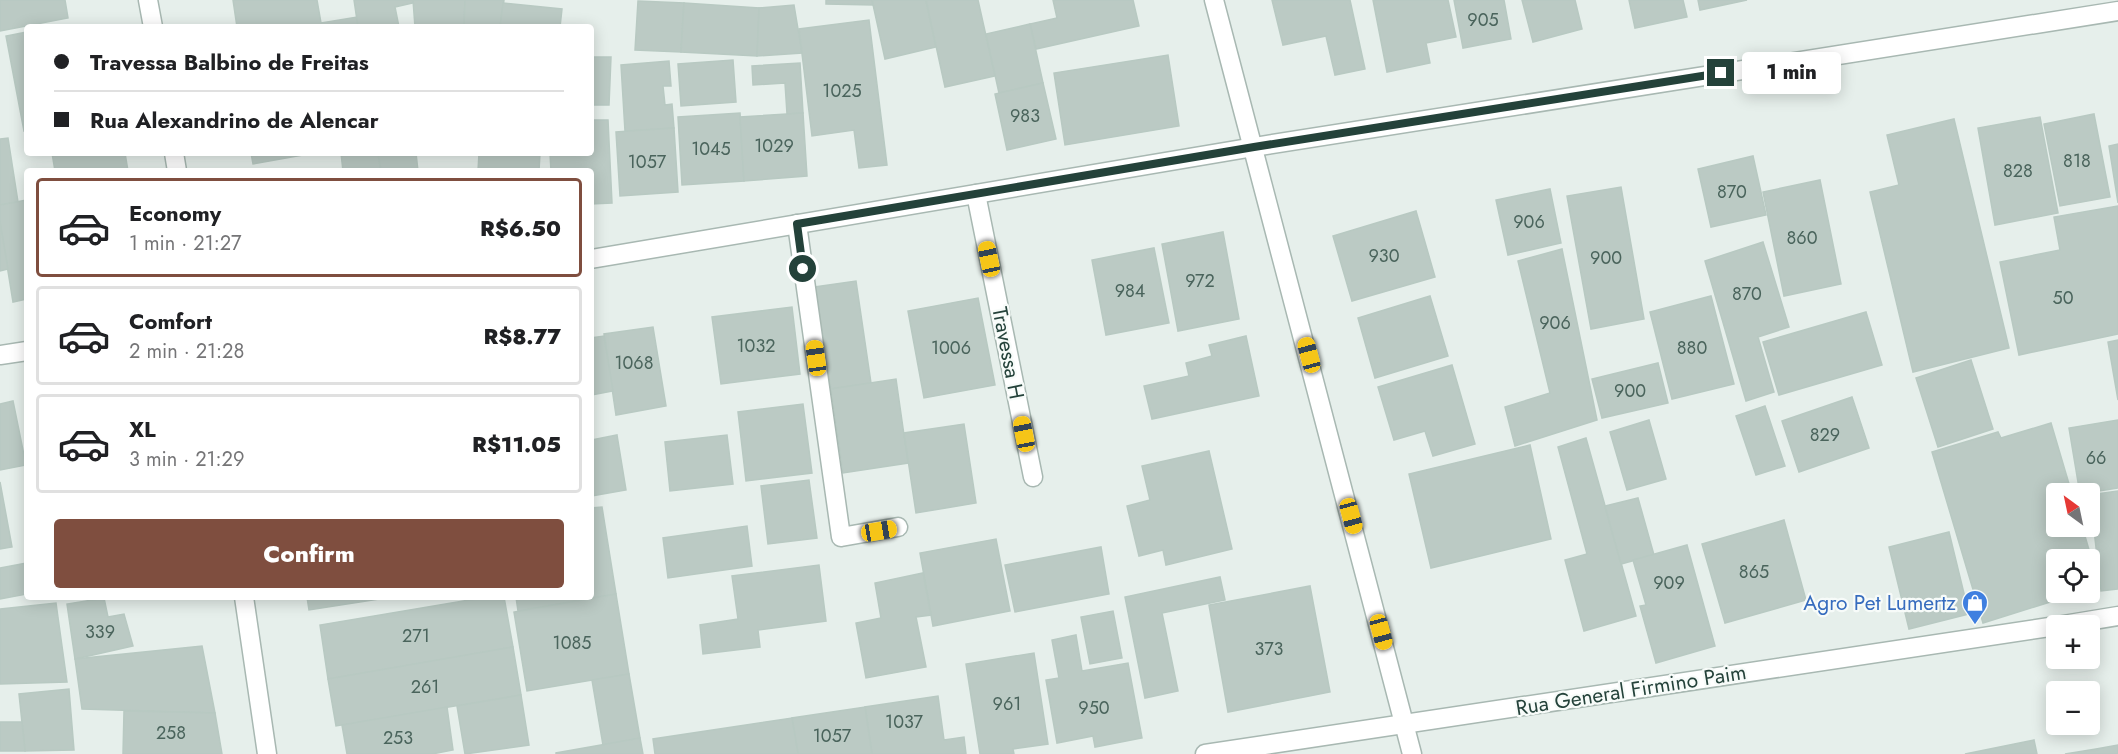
<!DOCTYPE html>
<html lang="en">
<head>
<meta charset="utf-8">
<style>
	body { margin:0; font-family:Jost,sans-serif; background:#f2f2f2; color:#202124; height:100vh; display:flex; flex-direction:column; font-size:22px; white-space:nowrap }
	* { box-sizing:border-box; margin:0 }
	p { font-size:20px; color:#757577 }
	.icon { flex:none; width:33px; height:33px; fill:none; stroke:currentColor; stroke-width:2; stroke-linecap:round; stroke-linejoin:round }
	.map { position:relative; flex:1; overflow:hidden }
	.details { position:absolute; left:24px; top:168px; width:570px; height:432px; display:flex; flex-direction:column; background:#fff; border-radius:6px; box-shadow:0 3px 15px #0003 }
	.details>* { flex:none }
	.banner { position:absolute; left:24px; top:24px; width:570px; height:132px; border-radius:6px; box-shadow:0 3px 15px #0003; display:grid; align-content:center; height:132px; padding:0 30px; background:#fff }
	.needle { width:39px; rotate:327deg }
	.controls { position:absolute; left:2046px; top:483px; display:grid; gap:12px }
	.controls a { display:grid; place-items:center; width:54px; height:54px; border-radius:6px; background:#fff; box-shadow:0 3px 15px #0003; font-size:30px }
	.end { position:absolute; width:27px; height:27px; margin:-14px; border:8px solid #24423a; background:#fff; box-shadow:0 0 0 3px #fff }
	.from { border-radius:50% }
	.bubble { position:absolute; height:42px; border-radius:6px; background:#fff; box-shadow:0 3px 15px #0003; font-size:20px; font-weight:800; line-height:42px; text-align:center }
	.car { position:absolute; width:18px; height:36px; margin:-18px -9px; border-radius:8px; box-shadow:0 0 4px 2px #0007; background:linear-gradient(#f5c518 24%,#345 0 40%,#f5c518 0 76%,#345 0 86%,#f5c518 0) }
	.banner b { display:flex; align-items:center; gap:21px; height:57px; font-size:22px }
	.banner b+b { border-top:2px solid #e0e0e0 }
	.banner i { width:15px; height:15px; background:#202124 }
	ul { padding:10px 0 0; list-style:none }
	li { display:flex; align-items:center; gap:18px; height:99px; margin:0 12px 9px; padding:0 18px; border:3px solid #e0e0e0; border-radius:6px }
	li div { flex:1 }
	li b { display:block; font-size:22px }
	li em { font-style:normal; font-weight:800 }
	li.current { border-color:#7f4e3f }
	li>.icon { width:54px; height:54px; stroke-width:1.5 }
	.cta { display:flex; gap:12px; margin-top:auto; padding:12px 30px }
	.cta a { flex:1; height:69px; border-radius:6px; background:#7f4e3f; color:#fff; font-size:24px; font-weight:800; line-height:69px; text-align:center }
	.map>svg:first-child { display:block }
</style>
</head>
<body>
<div class="map">
<svg width="2118" height="754" viewBox="0 0 2118 754">
	<rect width="100%" height="100%" fill="#e6efeb"/>
	<g fill="#bbcac4" stroke="#b8c9c2" stroke-width="1.5">
		<polygon points="0,0 65,0 68,18 0,31"/>
		<polygon points="233,0 317,0 321,23 357,17 358,27 237,27"/>
		<polygon points="354,0 413,0 413,3 395,7 399,27 358,27"/>
		<polygon points="413,0 465,0 464,27 415,27"/>
		<polygon points="465,0 504,0 500,27 464,27"/>
		<polygon points="826,0 872,0 873,5 826,4"/>
		<polygon points="872,0 926,0 936,47 885,59"/>
		<polygon points="926,0 978,0 995,76 945,87"/>
		<polygon points="1053,0 1133,0 1139,26 1036,49 1030,24 1057,18"/>
		<polygon points="1272,0 1350,0 1365,69 1335,75 1326,36 1283,45"/>
		<polygon points="1373,0 1448,0 1456,37 1426,43 1430,63 1387,72"/>
		<polygon points="1454,0 1504,0 1511,39 1463,48"/>
		<polygon points="1522,0 1575,0 1582,29 1533,42"/>
		<polygon points="1629,0 1683,0 1687,17 1635,28"/>
		<polygon points="1698,0 1747,0 1700,10"/>
		<polygon points="638,1 684,3 681,52 635,50"/>
		<polygon points="503,3 562,9 560,27 500,27"/>
		<polygon points="684,3 759,8 757,56 681,52"/>
		<polygon points="794,5 802,53 757,56 759,8"/>
		<polygon points="869,20 887,165 859,168 854,130 812,136 799,29"/>
		<polygon points="1030,24 1043,83 999,93 986,34"/>
		<polygon points="27,32 27,130 24,131 6,36"/>
		<polygon points="1168,55 1179,126 1065,145 1054,73"/>
		<polygon points="591,57 611,57 609,105 591,105"/>
		<polygon points="733,60 736,102 681,106 678,64"/>
		<polygon points="669,61 671,86 663,86 665,105 672,104 674,128 625,131 621,65"/>
		<polygon points="800,63 803,113 787,114 785,83 753,85 752,66"/>
		<polygon points="1043,83 1056,139 1007,150 995,94"/>
		<polygon points="740,113 744,181 682,185 678,117"/>
		<polygon points="803,113 807,176 744,181 740,117"/>
		<polygon points="2094,114 2110,197 2060,206 2044,124"/>
		<polygon points="2040,117 2058,213 1995,225 1978,128"/>
		<polygon points="1954,119 2009,348 1913,372 1870,192 1899,185 1887,135"/>
		<polygon points="591,120 608,120 612,203 591,204 591,171 551,171 550,153 591,153"/>
		<polygon points="674,128 678,192 620,196 616,132"/>
		<polygon points="8,138 18,202 0,205 0,139"/>
		<polygon points="2118,144 2118,203 2109,146"/>
		<polygon points="52,153 125,153 128,171 55,171"/>
		<polygon points="251,153 314,153 253,164"/>
		<polygon points="341,153 378,153 381,171 343,171"/>
		<polygon points="378,153 416,153 418,171 381,171"/>
		<polygon points="479,153 540,153 539,171 478,171"/>
		<polygon points="1753,156 1766,215 1711,227 1698,169"/>
		<polygon points="1820,180 1841,284 1784,296 1763,192"/>
		<polygon points="1621,187 1644,319 1591,329 1567,196"/>
		<polygon points="1550,189 1561,243 1508,255 1496,200"/>
		<polygon points="27,200 27,299 13,302 0,222 0,205"/>
		<polygon points="2118,206 2118,334 2019,355 2000,262 2060,250 2054,217"/>
		<polygon points="1416,211 1435,277 1352,301 1333,236"/>
		<polygon points="0,222 8,269 0,271"/>
		<polygon points="1223,232 1239,319 1178,331 1162,244"/>
		<polygon points="1763,242 1789,327 1758,337 1774,392 1746,401 1705,261"/>
		<polygon points="1154,248 1169,323 1106,335 1092,260"/>
		<polygon points="1562,249 1597,420 1515,446 1505,407 1550,393 1518,261"/>
		<polygon points="856,281 871,383 831,389 815,287"/>
		<polygon points="1430,296 1448,356 1375,378 1358,318"/>
		<polygon points="1711,296 1734,384 1672,399 1650,312"/>
		<polygon points="978,298 995,385 924,398 908,311"/>
		<polygon points="792,307 800,374 721,384 712,317"/>
		<polygon points="1866,312 1882,365 1779,395 1763,342"/>
		<polygon points="653,327 666,406 616,415 604,334"/>
		<polygon points="604,336 613,391 591,395 591,338"/>
		<polygon points="1246,336 1259,396 1152,419 1144,386 1189,376 1186,363 1212,356 1209,345"/>
		<polygon points="2118,340 2118,400 2108,342"/>
		<polygon points="1971,360 1993,429 1938,447 1916,378"/>
		<polygon points="1658,363 1668,403 1602,418 1592,379"/>
		<polygon points="1452,365 1475,444 1433,456 1425,431 1394,440 1378,387"/>
		<polygon points="896,379 908,463 843,473 831,389"/>
		<polygon points="1852,397 1869,448 1799,472 1782,421"/>
		<polygon points="13,401 26,465 0,470 0,404"/>
		<polygon points="803,404 812,473 746,481 738,412"/>
		<polygon points="1765,406 1785,466 1756,475 1736,416"/>
		<polygon points="1649,420 1666,479 1627,490 1610,432"/>
		<polygon points="2118,420 2118,488 2080,494 2069,428"/>
		<polygon points="2051,423 2072,494 2056,494 2056,526 2082,526 2100,587 2090,590 2090,560 2056,560 2056,592 2082,592 1983,623 1932,452 1998,432 2001,438"/>
		<polygon points="964,424 976,503 916,513 904,433"/>
		<polygon points="617,435 626,490 591,496 591,440"/>
		<polygon points="727,435 733,484 670,491 665,442"/>
		<polygon points="1586,438 1636,616 1584,631 1565,560 1587,554 1558,447"/>
		<polygon points="1530,445 1551,539 1431,568 1409,474"/>
		<polygon points="1209,451 1232,549 1166,565 1163,550 1139,556 1127,506 1150,500 1142,466"/>
		<polygon points="809,480 817,538 768,544 761,486"/>
		<polygon points="0,482 12,547 0,549"/>
		<polygon points="2118,491 2118,589 2101,591 2090,495"/>
		<polygon points="1638,498 1654,555 1621,564 1605,506"/>
		<polygon points="602,507 616,594 518,611 516,597 591,597 591,508"/>
		<polygon points="1784,520 1806,600 1725,623 1702,544"/>
		<polygon points="747,526 752,566 668,578 663,538"/>
		<polygon points="1949,532 1969,614 1909,629 1889,547"/>
		<polygon points="996,539 1010,611 933,626 920,553"/>
		<polygon points="1687,545 1715,646 1656,663 1640,606 1646,605 1633,560"/>
		<polygon points="1101,547 1109,594 1015,612 1005,565"/>
		<polygon points="27,563 27,594 0,599 0,568"/>
		<polygon points="819,565 826,621 758,630 760,647 703,654 700,625 738,619 732,576"/>
		<polygon points="923,573 931,615 916,617 926,667 866,678 856,623 881,618 875,583"/>
		<polygon points="1220,577 1225,600 1162,613 1178,691 1145,698 1125,597"/>
		<polygon points="1310,586 1330,692 1228,712 1209,605"/>
		<polygon points="616,594 629,674 527,691 514,612"/>
		<polygon points="307,597 392,597 309,610"/>
		<polygon points="487,597 504,597 513,647 328,679 320,625"/>
		<polygon points="104,598 108,617 124,614 133,646 75,659 67,604"/>
		<polygon points="56,603 67,682 0,684 0,609"/>
		<polygon points="1113,611 1122,658 1090,664 1081,617"/>
		<polygon points="1076,635 1082,671 1128,663 1142,738 1095,747 1093,736 1057,743 1046,680 1059,678 1052,640"/>
		<polygon points="202,646 215,713 82,709 75,659"/>
		<polygon points="513,647 521,695 336,726 328,679"/>
		<polygon points="1034,653 1048,744 1013,749 1014,754 980,754 966,664"/>
		<polygon points="629,674 640,738 603,745 592,680"/>
		<polygon points="69,689 74,750 25,751 19,694"/>
		<polygon points="521,695 529,745 465,754 457,706"/>
		<polygon points="938,696 944,740 964,737 966,754 872,754 865,707"/>
		<polygon points="447,707 453,750 432,754 347,754 342,725"/>
		<polygon points="865,707 872,754 798,754 792,718"/>
		<polygon points="124,711 215,713 222,754 123,754"/>
		<polygon points="792,718 798,754 655,754 653,739"/>
		<polygon points="0,722 22,722 25,751 0,751"/>
		<polygon points="640,738 643,754 556,754 556,753"/>
		<polygon points="2034,740 2037,754 1965,754"/>
		<polygon points="2118,745 2118,754 2065,754 2096,749"/>
	</g>
	<g fill="none" stroke-linecap="round" stroke-linejoin="round">
		<defs>
			<g id="service">
				<polyline points="976,194 1033,477"/>
				<polyline points="797,224 841,537 898,527"/>
			</g>
			<g id="minor">
				<polyline points="148,0 153,27"/>
				<polyline points="1214,0 1412,754"/>
				<polyline points="174,153 177,171"/>
				<polyline points="591,259 1254,147 2118,11"/>
				<polyline points="0,355 27,351"/>
				<polyline points="244,597 267,754"/>
				<polyline points="2057,626 2118,616"/>
				<polyline points="1205,754 2056,626"/>
			</g>
		</defs>
		<use href="#service" stroke="#a8b8b2" stroke-width="21"/>
		<use href="#minor" stroke="#a8b8b2" stroke-width="21"/>
		<use href="#service" stroke="#fff" stroke-width="18"/>
		<use href="#minor" stroke="#fff" stroke-width="18"/>
	</g>
	<g fill="none" stroke-linecap="round" stroke-linejoin="round">
		<polyline stroke="#24423a" stroke-width="8" points="803,269 797,224 1254,147 1721,73"/>
	</g>
	<defs>
		<symbol id="shop-pin" viewBox="-11 -11 22 30"><path d="M0 17L-7.5 6A9.5 9.5 0 1 1 7.5 6Z" fill="#3f7fe0" stroke="#f7fbf9"/><path d="M-5-2.5h2.3a2.7 3.5 0 0 1 5.4 0H5L5.5 6h-11ZM-1.5-2.5h3a1.5 2.3 0 0 0-3 0Z" fill="#fff"/></symbol>
	</defs>
	<g fill-rule="evenodd">
		<use href="#shop-pin" x="1960" y="588" width="30" height="40"/>
	</g>
	<g text-anchor="middle" dominant-baseline="central" stroke-width="4.5" stroke-linejoin="round" paint-order="stroke">
		<g font-size="18" fill="#4a645c">
			<text x="1483" y="20">905</text>
			<text x="842" y="91">1025</text>
			<text x="1025" y="116">983</text>
			<text x="774" y="146">1029</text>
			<text x="711" y="149">1045</text>
			<text x="2077" y="161">818</text>
			<text x="647" y="162">1057</text>
			<text x="2018" y="171">828</text>
			<text x="1732" y="192">870</text>
			<text x="1529" y="222">906</text>
			<text x="1802" y="238">860</text>
			<text x="1384" y="256">930</text>
			<text x="1606" y="258">900</text>
			<text x="1200" y="281">972</text>
			<text x="1130" y="291">984</text>
			<text x="1747" y="294">870</text>
			<text x="2063" y="298">50</text>
			<text x="1555" y="323">906</text>
			<text x="756" y="346">1032</text>
			<text x="951" y="348">1006</text>
			<text x="1692" y="348">880</text>
			<text x="634" y="363">1068</text>
			<text x="1630" y="391">900</text>
			<text x="1825" y="435">829</text>
			<text x="2096" y="458">66</text>
			<text x="1754" y="572">865</text>
			<text x="1669" y="583">909</text>
			<text x="100" y="632">339</text>
			<text x="416" y="636">271</text>
			<text x="572" y="643">1085</text>
			<text x="1269" y="649">373</text>
			<text x="425" y="687">261</text>
			<text x="1007" y="704">961</text>
			<text x="1094" y="708">950</text>
			<text x="904" y="722">1037</text>
			<text x="171" y="733">258</text>
			<text x="832" y="736">1057</text>
			<text x="398" y="738">253</text>
		</g>
		<g font-size="21" fill="#24423a" stroke="#f7fbf9">
			<text transform="translate(1008 353) rotate(79)">Travessa H</text>
			<text transform="translate(1631 690) rotate(-9)">Rua General Firmino Paim</text>
		</g>
		<g font-size="21" fill="#366cbe" stroke="#f7fbf9" text-anchor="end">
			<text x="1956" y="603">Agro Pet Lumertz</text>
		</g>
	</g>
</svg>
<div class="controls">
<a><svg class="needle" viewBox="-14 -14 28 28"><path d="M0-13l5 13h-10z" fill="#e53935"/><path d="M0 13l5-13h-10z" fill="#757577"/></svg></a>
<a><svg class="icon" aria-label="locate" viewBox="0 0 24 24"><circle cx="12" cy="12" r="6"/><path d="M12 2v4M12 18v4M2 12h4M18 12h4"/></svg></a>
<a>+</a>
<a>−</a>
</div>
<i class="end from" style="left:803px;top:269px"></i>
<i class="end" style="left:1721px;top:73px"></i>
<div class="bubble" style="left:1742px;top:52px;width:99px">1 min</div>
<i class="car" style="left:989px;top:259px;rotate:348deg"></i>
<i class="car" style="left:1309px;top:355px;rotate:345deg"></i>
<i class="car" style="left:816px;top:358px;rotate:352deg"></i>
<i class="car" style="left:1024px;top:434px;rotate:349deg"></i>
<i class="car" style="left:1351px;top:516px;rotate:165deg"></i>
<i class="car" style="left:879px;top:531px;rotate:80deg"></i>
<i class="car" style="left:1381px;top:632px;rotate:165deg"></i>
<div class="banner">
<b><i class="from"></i>Travessa Balbino de Freitas</b>
<b><i></i>Rua Alexandrino de Alencar</b>
</div>
<section class="details">
<ul>
<li class="current"><svg class="icon" aria-label="car" viewBox="0 0 24 24"><path d="M5 17H2v-5l4-1 3-4h7l3 4 3 1v5h-3M9 17h6M6 11h13"/><circle cx="7" cy="17" r="2"/><circle cx="17" cy="17" r="2"/></svg><div><b>Economy</b><p>1 min · 21:27</p></div><em>R$6.50</em></li>
<li><svg class="icon" aria-label="car" viewBox="0 0 24 24"><path d="M5 17H2v-5l4-1 3-4h7l3 4 3 1v5h-3M9 17h6M6 11h13"/><circle cx="7" cy="17" r="2"/><circle cx="17" cy="17" r="2"/></svg><div><b>Comfort</b><p>2 min · 21:28</p></div><em>R$8.77</em></li>
<li><svg class="icon" aria-label="car" viewBox="0 0 24 24"><path d="M5 17H2v-5l4-1 3-4h7l3 4 3 1v5h-3M9 17h6M6 11h13"/><circle cx="7" cy="17" r="2"/><circle cx="17" cy="17" r="2"/></svg><div><b>XL</b><p>3 min · 21:29</p></div><em>R$11.05</em></li>
</ul>
<div class="cta"><a>Confirm</a></div>
</section>
</div>
</body>
</html>
